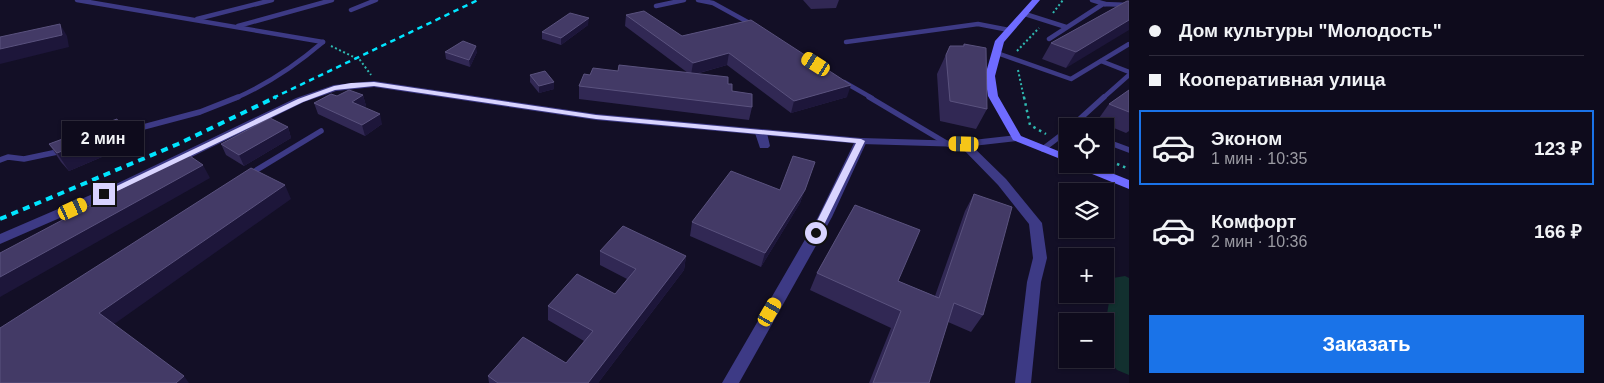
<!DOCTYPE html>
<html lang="ru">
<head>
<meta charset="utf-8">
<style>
	body { margin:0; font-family:Helvetica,sans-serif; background:#171425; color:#f1f3f6; height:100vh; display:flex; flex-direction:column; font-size:19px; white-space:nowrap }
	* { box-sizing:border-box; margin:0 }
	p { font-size:16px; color:#9b9ba3 }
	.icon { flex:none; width:28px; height:28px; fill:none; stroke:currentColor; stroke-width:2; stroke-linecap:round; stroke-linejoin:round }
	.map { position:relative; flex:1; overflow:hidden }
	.panel { display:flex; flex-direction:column; background:#0e0b1c; width:475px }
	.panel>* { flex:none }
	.hud { display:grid; align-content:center; height:110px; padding:0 20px; background:#0e0b1c }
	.controls { position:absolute; left:1059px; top:118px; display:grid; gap:10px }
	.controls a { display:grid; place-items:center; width:55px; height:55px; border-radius:0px; background:#0e0b1c; box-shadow:0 1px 4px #0004,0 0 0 1px #2e2b3b; font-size:25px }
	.end { position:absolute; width:22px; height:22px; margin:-11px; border:6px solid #d9d4ff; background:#111; box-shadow:0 0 0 2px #111 }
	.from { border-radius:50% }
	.bubble { position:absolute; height:35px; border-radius:0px; background:#0e0b1c; box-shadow:0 1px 4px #0004,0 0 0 1px #2e2b3b; font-size:16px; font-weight:700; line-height:35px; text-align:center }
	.car { position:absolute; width:15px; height:30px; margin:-15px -8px; border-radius:6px; box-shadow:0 0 4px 1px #0007; background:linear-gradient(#f5c518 24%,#345 0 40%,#f5c518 0 76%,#345 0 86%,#f5c518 0) }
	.hud b { display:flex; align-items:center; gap:18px; height:48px; font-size:19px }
	.hud b+b { border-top:1px solid #2e2b3b }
	.hud i { width:12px; height:12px; background:#f1f3f6 }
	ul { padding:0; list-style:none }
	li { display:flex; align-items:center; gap:15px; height:75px; margin:0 10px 8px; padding:0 10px; border:2px solid transparent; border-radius:0px }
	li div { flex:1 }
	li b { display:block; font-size:19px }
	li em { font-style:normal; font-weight:700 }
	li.on { border-color:#1a73e8 }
	li>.icon { width:45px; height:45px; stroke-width:1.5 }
	.action { display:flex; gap:10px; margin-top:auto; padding:10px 20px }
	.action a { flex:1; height:58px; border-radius:0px; background:#1a73e8; color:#fff; font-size:20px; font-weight:700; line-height:58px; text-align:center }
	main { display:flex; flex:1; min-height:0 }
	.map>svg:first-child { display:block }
</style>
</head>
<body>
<main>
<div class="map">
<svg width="1129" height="383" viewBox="0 0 1129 383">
	<rect width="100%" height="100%" fill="#130f26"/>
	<polygon fill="#12302f" points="1125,276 1129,278 1129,375 1117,370 1105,356 1105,326 1113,278"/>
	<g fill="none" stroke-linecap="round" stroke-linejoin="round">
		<g stroke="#2fb8b0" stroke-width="2" stroke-dasharray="2 2.5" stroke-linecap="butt">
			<polyline points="1053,13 1063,0"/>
			<polyline points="331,46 360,60 371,75"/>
			<polyline points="1017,51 1039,28"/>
			<polyline points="1018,70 1024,98"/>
		</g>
		<g stroke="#2fb8b0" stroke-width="2.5" stroke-dasharray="2.5 4" stroke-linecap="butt">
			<polyline points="1024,97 1030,125 1046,134"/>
			<polyline points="1105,159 1129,169"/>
		</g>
		<g stroke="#3d3a85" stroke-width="4.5">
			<polyline points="77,0 323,42"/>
			<polyline points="698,0 713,3 753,25"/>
			<polyline points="1092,0 1105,4"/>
			<polyline points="656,6 684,0"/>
			<polyline points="351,10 376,0"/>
			<polyline points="1025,14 1066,27"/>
			<polyline points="197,19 272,0"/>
			<polyline points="238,26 332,0"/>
			<polyline points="1049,39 1103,4 1129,5"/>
			<polyline points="846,42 978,24 1009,30"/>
			<polyline points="997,53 1071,79 1129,44"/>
			<polyline points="1101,61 1129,72"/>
			<polyline points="844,82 872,98"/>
			<path d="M236 98C268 84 296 65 323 42"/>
			<polyline points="1103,98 1129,75"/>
		</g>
		<g stroke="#3d3a85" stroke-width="5.5">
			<polyline points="869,97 948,144"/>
			<polyline points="1072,126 1104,97"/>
			<polyline points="117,134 200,112 238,97"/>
			<polyline points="1105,141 1129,150"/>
			<polyline points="1043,149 1068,130"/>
			<polyline points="0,160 8,157 24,159 62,151"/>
			<polyline points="250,174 321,131"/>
		</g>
		<g fill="#3d3a85" fill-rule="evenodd">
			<polygon points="761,130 767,133 770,146 768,148 760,148 755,133"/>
			<polygon points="861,138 867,141 832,217 739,383 722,383 818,217 855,141"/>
			<polygon points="964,141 968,142 1006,179 1042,223 1047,258 1041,282 1031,383 1015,383 1027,282 1033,258 1029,224 998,185 960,146 958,144 960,142"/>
		</g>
		<polygon fill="#3d3a85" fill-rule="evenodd" points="374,81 596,114 861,138 964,141 1017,135 1023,138 1017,141 964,147 861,144 596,120 374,87 336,91 304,102 124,190 0,244 0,234 116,184 296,98 334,85"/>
		<g fill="#6f6bff" fill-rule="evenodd">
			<polygon points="1032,0 1040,0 1004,42 995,76 998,96 1021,136 1068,155 1068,162 1013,140 988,96 985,76 995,41"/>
			<polygon points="1073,164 1089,164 1129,180 1129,189 1075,167"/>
		</g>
		<polyline stroke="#00e5ff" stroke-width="2.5" stroke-dasharray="5.5 4.5" stroke-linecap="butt" points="273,98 478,0"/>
		<polyline stroke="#00e5ff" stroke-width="4" stroke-dasharray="7 5.5" stroke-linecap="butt" points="0,219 178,144 276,97"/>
	</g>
	<g fill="#312854">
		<polygon points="803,0 839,0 836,8 811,9"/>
		<polygon points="1127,1 1066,68 1042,59 1051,43"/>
		<polygon points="626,15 682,36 751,20 847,97 791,113 727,65 696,74 728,84 732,91 752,107 749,120 579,99 579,86 590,75 618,71 688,73 625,26"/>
		<polygon points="588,25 561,45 542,39 542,32"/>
		<polygon points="964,44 987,109 976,129 940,121 937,74 950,46 963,46"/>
		<polygon points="445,52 477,52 470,67 446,59"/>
		<polygon points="530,75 554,89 539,93 530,82"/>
		<polygon points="1129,90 1129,131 1126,133 1097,121 1109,104"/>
		<polygon points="363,95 366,106 364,107 382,124 365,136 318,114 314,103"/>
		<polygon points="117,119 127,136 130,145 69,171 61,162 49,144"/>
		<polygon points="288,127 291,138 244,166 226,155 221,144"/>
		<polygon points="815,162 800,203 761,267 690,236 692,222 780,190"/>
		<polygon points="974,194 983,315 971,332 948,322 929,383 869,383 891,328 810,290 817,273 898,281 935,296 965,211"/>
		<polygon points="600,251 686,256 684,270 598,383 489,383 488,376 566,363 584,341 548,320 548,306 615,294 627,279 600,265"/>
	</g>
	<g fill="#1d163a">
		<polygon points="589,18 588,25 561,45 561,38"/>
		<polygon points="1129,20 1129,30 1066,68 1076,52"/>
		<polygon points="60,24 67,36 69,47 0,64 0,49"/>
		<polygon points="476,46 477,52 470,67 469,60"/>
		<polygon points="729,53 727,65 691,75 693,63"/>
		<polygon points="554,82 554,89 539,93 539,86"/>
		<polygon points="851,85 847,97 791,113 794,101"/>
		<polygon points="363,95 366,106 355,113 352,102"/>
		<polygon points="380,114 382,124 365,136 362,125"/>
		<polygon points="117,119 127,136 130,145 69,171 57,153"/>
		<polygon points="288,127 291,138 244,166 239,155"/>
		<polygon points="815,162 800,203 761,267 765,253"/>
		<polygon points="203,165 210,178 0,297 0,277"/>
		<polygon points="285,185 291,199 110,327 99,313"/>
		<polygon points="686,256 684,270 598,383 588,383"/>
		<polygon points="184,376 189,383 176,383"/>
	</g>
	<g fill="#433a66" stroke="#5a527e">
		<polygon points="1127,1 1129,1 1129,20 1076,52 1051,43"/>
		<polygon points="644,11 682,36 751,20 851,85 794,101 729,53 693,63 626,15"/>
		<polygon points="570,13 589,18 561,38 542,32"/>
		<polygon points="60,24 62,35 0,49 0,37"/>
		<polygon points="463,41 476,46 469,60 445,52"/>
		<polygon points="964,44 986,48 987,109 950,101 946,55 950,46 964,46"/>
		<polygon points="619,65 728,77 728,84 732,84 732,91 752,94 752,107 579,86 584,74 590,75 593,68 618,71"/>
		<polygon points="545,71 554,82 539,86 530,75"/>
		<polygon points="349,90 363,95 352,102 380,114 362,125 314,103 331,94 337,96"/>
		<polygon points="1129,90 1129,112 1109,104"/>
		<polygon points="270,118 288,127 239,155 221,144"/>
		<polygon points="117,119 120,128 57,153 49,144"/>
		<polygon points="187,154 203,165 0,277 0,253"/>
		<polygon points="793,156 815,162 805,190 765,253 692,222 731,171 780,190"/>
		<polygon points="251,168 285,185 99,313 184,376 176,383 0,383 0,328"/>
		<polygon points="974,194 1012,207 983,315 954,303 929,383 873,383 901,311 817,273 855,205 920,230 898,281 939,298"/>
		<polygon points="623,226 686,256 588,383 498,383 488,376 523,337 566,363 593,331 548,306 577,274 615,294 636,269 600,251"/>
	</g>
	<polygon fill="#d9d4ff" points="374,82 596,115 861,139 865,141 820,233 816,236 811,233 856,143 596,119 374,86 335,90 303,102 107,196 104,197 100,194 298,99 334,86 351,83"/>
</svg>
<div class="controls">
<a><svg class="icon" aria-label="locate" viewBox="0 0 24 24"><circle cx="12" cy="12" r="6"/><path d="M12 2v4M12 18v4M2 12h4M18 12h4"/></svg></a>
<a><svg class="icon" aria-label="layers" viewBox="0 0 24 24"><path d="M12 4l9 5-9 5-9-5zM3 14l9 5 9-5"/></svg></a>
<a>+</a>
<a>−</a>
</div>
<i class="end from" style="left:816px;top:233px"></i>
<i class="end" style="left:104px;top:194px"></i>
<div class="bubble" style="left:62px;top:121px;width:82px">2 мин</div>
<i class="car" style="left:816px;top:64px;rotate:302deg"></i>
<i class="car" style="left:964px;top:144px;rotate:271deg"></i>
<i class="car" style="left:73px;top:209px;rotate:65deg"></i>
<i class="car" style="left:770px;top:312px;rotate:30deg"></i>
</div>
<section class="panel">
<div class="hud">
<b><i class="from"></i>Дом культуры &quot;Молодость&quot;</b>
<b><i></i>Кооперативная улица</b>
</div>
<ul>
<li class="on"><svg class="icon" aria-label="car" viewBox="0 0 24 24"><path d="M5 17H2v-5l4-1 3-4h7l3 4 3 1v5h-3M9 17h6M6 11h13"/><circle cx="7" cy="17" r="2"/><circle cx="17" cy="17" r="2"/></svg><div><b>Эконом</b><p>1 мин · 10:35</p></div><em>123 ₽</em></li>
<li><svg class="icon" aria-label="car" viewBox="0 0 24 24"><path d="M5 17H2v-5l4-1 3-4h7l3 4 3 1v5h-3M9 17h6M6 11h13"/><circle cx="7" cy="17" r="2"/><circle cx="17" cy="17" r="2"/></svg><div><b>Комфорт</b><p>2 мин · 10:36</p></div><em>166 ₽</em></li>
</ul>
<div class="action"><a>Заказать</a></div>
</section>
</main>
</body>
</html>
